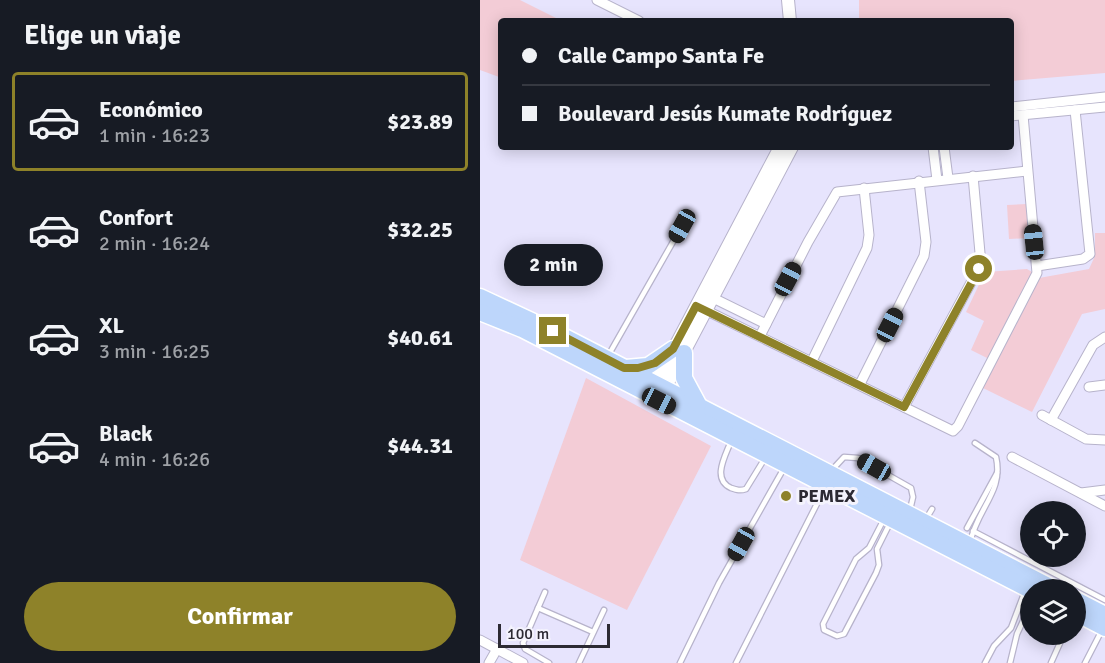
<!DOCTYPE html>
<html lang="es">
<head>
<meta charset="utf-8">
<style>
	body { margin:0; font-family:Signika,sans-serif; background:#20242c; color:#f1f3f6; height:100vh; display:flex; flex-direction:column; font-size:22px; white-space:nowrap }
	* { box-sizing:border-box; margin:0 }
	p { font-size:20px; color:#9ea1a6 }
	.icon { flex:none; width:33px; height:33px; fill:none; stroke:currentColor; stroke-width:2; stroke-linecap:round; stroke-linejoin:round }
	.map { position:relative; flex:1; overflow:hidden }
	.details { display:flex; flex-direction:column; background:#171b24; width:480px }
	.details>* { flex:none }
	.top-card { position:absolute; left:18px; top:18px; width:516px; height:132px; border-radius:6px; box-shadow:0 3px 15px #0003; display:grid; align-content:center; height:132px; padding:0 24px; background:#171b24 }
	.fabs { position:absolute; left:540px; top:501px; display:grid; gap:12px }
	.fabs a { display:grid; place-items:center; width:66px; height:66px; border-radius:50%; background:#171b24; box-shadow:0 3px 15px #0003; font-size:30px }
	.scale { position:absolute; left:18px; bottom:15px; width:112px; box-sizing:border-box; padding-left:6px; border:3px solid #2c2a33; border-top:0; font-size:16px; line-height:21px; white-space:nowrap; color:#2c2a33; -webkit-text-stroke:4px #f4f3fd; paint-order:stroke }
	.end { position:absolute; width:27px; height:27px; margin:-14px; border:8px solid #8e8229; background:#fff; box-shadow:0 0 0 3px #fff }
	.from { border-radius:50% }
	.bubble { position:absolute; height:42px; border-radius:21px; background:#171b24; box-shadow:0 3px 15px #0003; font-size:20px; font-weight:800; line-height:42px; text-align:center }
	.car { position:absolute; width:18px; height:36px; margin:-18px -9px; border-radius:8px; box-shadow:0 0 4px 2px #0007; background:linear-gradient(#222 24%,#8ab4d8 0 40%,#222 0 76%,#8ab4d8 0 86%,#222 0) }
	.top-card b { display:flex; align-items:center; gap:21px; height:57px; font-size:22px }
	.top-card b+b { border-top:2px solid #363941 }
	.top-card i { width:15px; height:15px; background:#f1f3f6 }
	ul { padding:0; list-style:none }
	li { display:flex; align-items:center; gap:18px; height:99px; margin:0 12px 9px; padding:0 12px; border:3px solid transparent; border-radius:6px }
	li div { flex:1 }
	li b { display:block; font-size:22px }
	li em { font-style:normal; font-weight:800 }
	li.on { border-color:#8e8229 }
	li>.icon { width:54px; height:54px; stroke-width:1.5 }
	h2 { padding:0 24px; font-size:27px; line-height:72px }
	.action { display:flex; gap:12px; margin-top:auto; padding:12px 24px }
	.action a { flex:1; height:69px; border-radius:36px; background:#8e8229; color:#fff; font-size:24px; font-weight:800; line-height:69px; text-align:center }
	main { display:flex; flex:1; min-height:0 }
	.map>svg:first-child { display:block }
</style>
</head>
<body>
<main>
<section class="details">
<h2>Elige un viaje</h2>
<ul>
<li class="on"><svg class="icon" aria-label="car" viewBox="0 0 24 24"><path d="M5 17H2v-5l4-1 3-4h7l3 4 3 1v5h-3M9 17h6M6 11h13"/><circle cx="7" cy="17" r="2"/><circle cx="17" cy="17" r="2"/></svg><div><b>Económico</b><p>1 min · 16:23</p></div><em>$23.89</em></li>
<li><svg class="icon" aria-label="car" viewBox="0 0 24 24"><path d="M5 17H2v-5l4-1 3-4h7l3 4 3 1v5h-3M9 17h6M6 11h13"/><circle cx="7" cy="17" r="2"/><circle cx="17" cy="17" r="2"/></svg><div><b>Confort</b><p>2 min · 16:24</p></div><em>$32.25</em></li>
<li><svg class="icon" aria-label="car" viewBox="0 0 24 24"><path d="M5 17H2v-5l4-1 3-4h7l3 4 3 1v5h-3M9 17h6M6 11h13"/><circle cx="7" cy="17" r="2"/><circle cx="17" cy="17" r="2"/></svg><div><b>XL</b><p>3 min · 16:25</p></div><em>$40.61</em></li>
<li><svg class="icon" aria-label="car" viewBox="0 0 24 24"><path d="M5 17H2v-5l4-1 3-4h7l3 4 3 1v5h-3M9 17h6M6 11h13"/><circle cx="7" cy="17" r="2"/><circle cx="17" cy="17" r="2"/></svg><div><b>Black</b><p>4 min · 16:26</p></div><em>$44.31</em></li>
</ul>
<div class="action"><a>Confirmar</a></div>
</section>
<div class="map">
<svg width="625" height="663" viewBox="0 0 625 663">
	<rect width="100%" height="100%" fill="#e7e4fd"/>
	<g fill="#f3ccd6">
		<polygon points="0,0 40,0 82,21 21,21 21,104 18,102 19,77 0,70"/>
		<polygon points="379,0 625,0 625,73 531,81 531,21 379,21"/>
		<polygon points="547,204 549,238 529,239 527,205"/>
		<polygon points="615,233 625,233 625,309 602,314 552,412 503,388 559,278 609,269 615,256"/>
		<polygon points="547,269 552,272 509,359 491,350 504,321 486,312 505,272"/>
		<polygon points="106,378 231,446 147,610 40,560"/>
	</g>
	<g fill="none" stroke-linecap="round" stroke-linejoin="round">
		<defs>
			<g id="lane">
				<polyline points="128,356 202,226"/>
				<path d="M251 441C246 455 231 479 251 488 257 490 260 491 266 489L285 458"/>
				<polyline points="351,471 364,457 378,458 431,488 433,497 430,510"/>
				<polyline points="404,519 389,548 376,559 343,624 344,630 357,636 364,634 396,573 399,565 397,549 410,523"/>
				<polyline points="446,519 452,509"/>
				<polyline points="487,528 517,473"/>
				<polyline points="493,531 625,600"/>
				<path d="M490 543C497 508 524 492 516 457L495 443"/>
				<polyline points="58,608 65,592"/>
				<polyline points="69,663 45,649 43,643 58,608 113,632"/>
				<polyline points="99,663 124,610"/>
				<polyline points="200,663 239,583 304,468"/>
				<polyline points="256,663 345,488"/>
				<polyline points="505,663 514,646 531,628 545,591"/>
				<polyline points="530,663 537,634 550,606"/>
				<polyline points="571,663 584,634"/>
				<polyline points="605,663 622,630"/>
			</g>
			<g id="street">
				<polyline points="117,0 159,21"/>
				<polyline points="531,107 625,97"/>
				<polyline points="531,116 625,107"/>
				<polyline points="453,147 457,180"/>
				<polyline points="464,147 468,178"/>
				<polyline points="557,266 603,259 610,254 595,110"/>
				<polyline points="229,296 286,324"/>
				<polyline points="221,308 473,431 478,426 557,273 543,115"/>
				<polyline points="280,336 328,242 357,192 547,171"/>
				<polyline points="332,361 387,248 389,235 384,188"/>
				<polyline points="380,384 444,256 446,242 439,181"/>
				<polyline points="609,387 625,385"/>
				<polyline points="424,407 501,264 493,176"/>
				<polyline points="562,415 606,439 625,440"/>
				<polyline points="571,420 613,345 625,337"/>
				<polyline points="532,457 625,506"/>
				<polyline points="601,493 625,490"/>
				<polyline points="0,640 43,663"/>
				<polyline points="9,663 17,649"/>
			</g>
			<g id="secondary">
				<polyline points="308,0 310,21"/>
				<polyline points="172,390 300,147"/>
				<polyline points="182,394 312,147"/>
			</g>
			<g id="highway">
				<polyline points="0,297 73,331 576,590"/>
				<polyline points="0,312 42,329 550,590"/>
				<polyline points="204,353 204,378 218,404"/>
				<polyline points="146,368 168,366 193,349"/>
				<polyline points="596,600 625,615"/>
				<polyline points="596,613 625,628"/>
			</g>
		</defs>
		<use href="#lane" stroke="#b7b3cb" stroke-width="7"/>
		<use href="#street" stroke="#b7b3cb" stroke-width="11"/>
		<use href="#secondary" stroke="#b7b3cb" stroke-width="14"/>
		<use href="#highway" stroke="#fff" stroke-width="19"/>
		<use href="#lane" stroke="#fff" stroke-width="4.5"/>
		<use href="#street" stroke="#fff" stroke-width="9"/>
		<use href="#secondary" stroke="#fff" stroke-width="12"/>
		<use href="#highway" stroke="#bdd6fb" stroke-width="16"/>
	</g>
	<g fill="none" stroke-linecap="round" stroke-linejoin="round">
		<polyline stroke="#8e8229" stroke-width="8" points="73,331 144,368 158,368 175,363 193,349 216,306 424,407 499,269"/>
	</g>
	<circle fill="#8e8229" stroke="#f4f3fd" stroke-width="2" cx="306" cy="496" r="6"/>
	<g text-anchor="middle" dominant-baseline="central" stroke-width="6" stroke-linejoin="round" paint-order="stroke">
		<g font-size="18" font-weight="bold" fill="#2c2a33" stroke="#f4f3fd" text-anchor="start">
			<text x="318" y="496">PEMEX</text>
		</g>
	</g>
</svg>
<div class="fabs">
<a><svg class="icon" aria-label="locate" viewBox="0 0 24 24"><circle cx="12" cy="12" r="6"/><path d="M12 2v4M12 18v4M2 12h4M18 12h4"/></svg></a>
<a><svg class="icon" aria-label="layers" viewBox="0 0 24 24"><path d="M12 4l9 5-9 5-9-5zM3 14l9 5 9-5"/></svg></a>
</div>
<div class="scale">100 m</div>
<i class="end from" style="left:499px;top:269px"></i>
<i class="end" style="left:73px;top:331px"></i>
<div class="bubble" style="left:24px;top:244px;width:99px">2 min</div>
<i class="car" style="left:202px;top:226px;rotate:209deg"></i>
<i class="car" style="left:554px;top:242px;rotate:354deg"></i>
<i class="car" style="left:308px;top:279px;rotate:28deg"></i>
<i class="car" style="left:410px;top:325px;rotate:27deg"></i>
<i class="car" style="left:179px;top:401px;rotate:117deg"></i>
<i class="car" style="left:394px;top:467px;rotate:299deg"></i>
<i class="car" style="left:261px;top:544px;rotate:209deg"></i>
<div class="top-card">
<b><i class="from"></i>Calle Campo Santa Fe</b>
<b><i></i>Boulevard Jesús Kumate Rodríguez</b>
</div>
</div>
</main>
</body>
</html>
